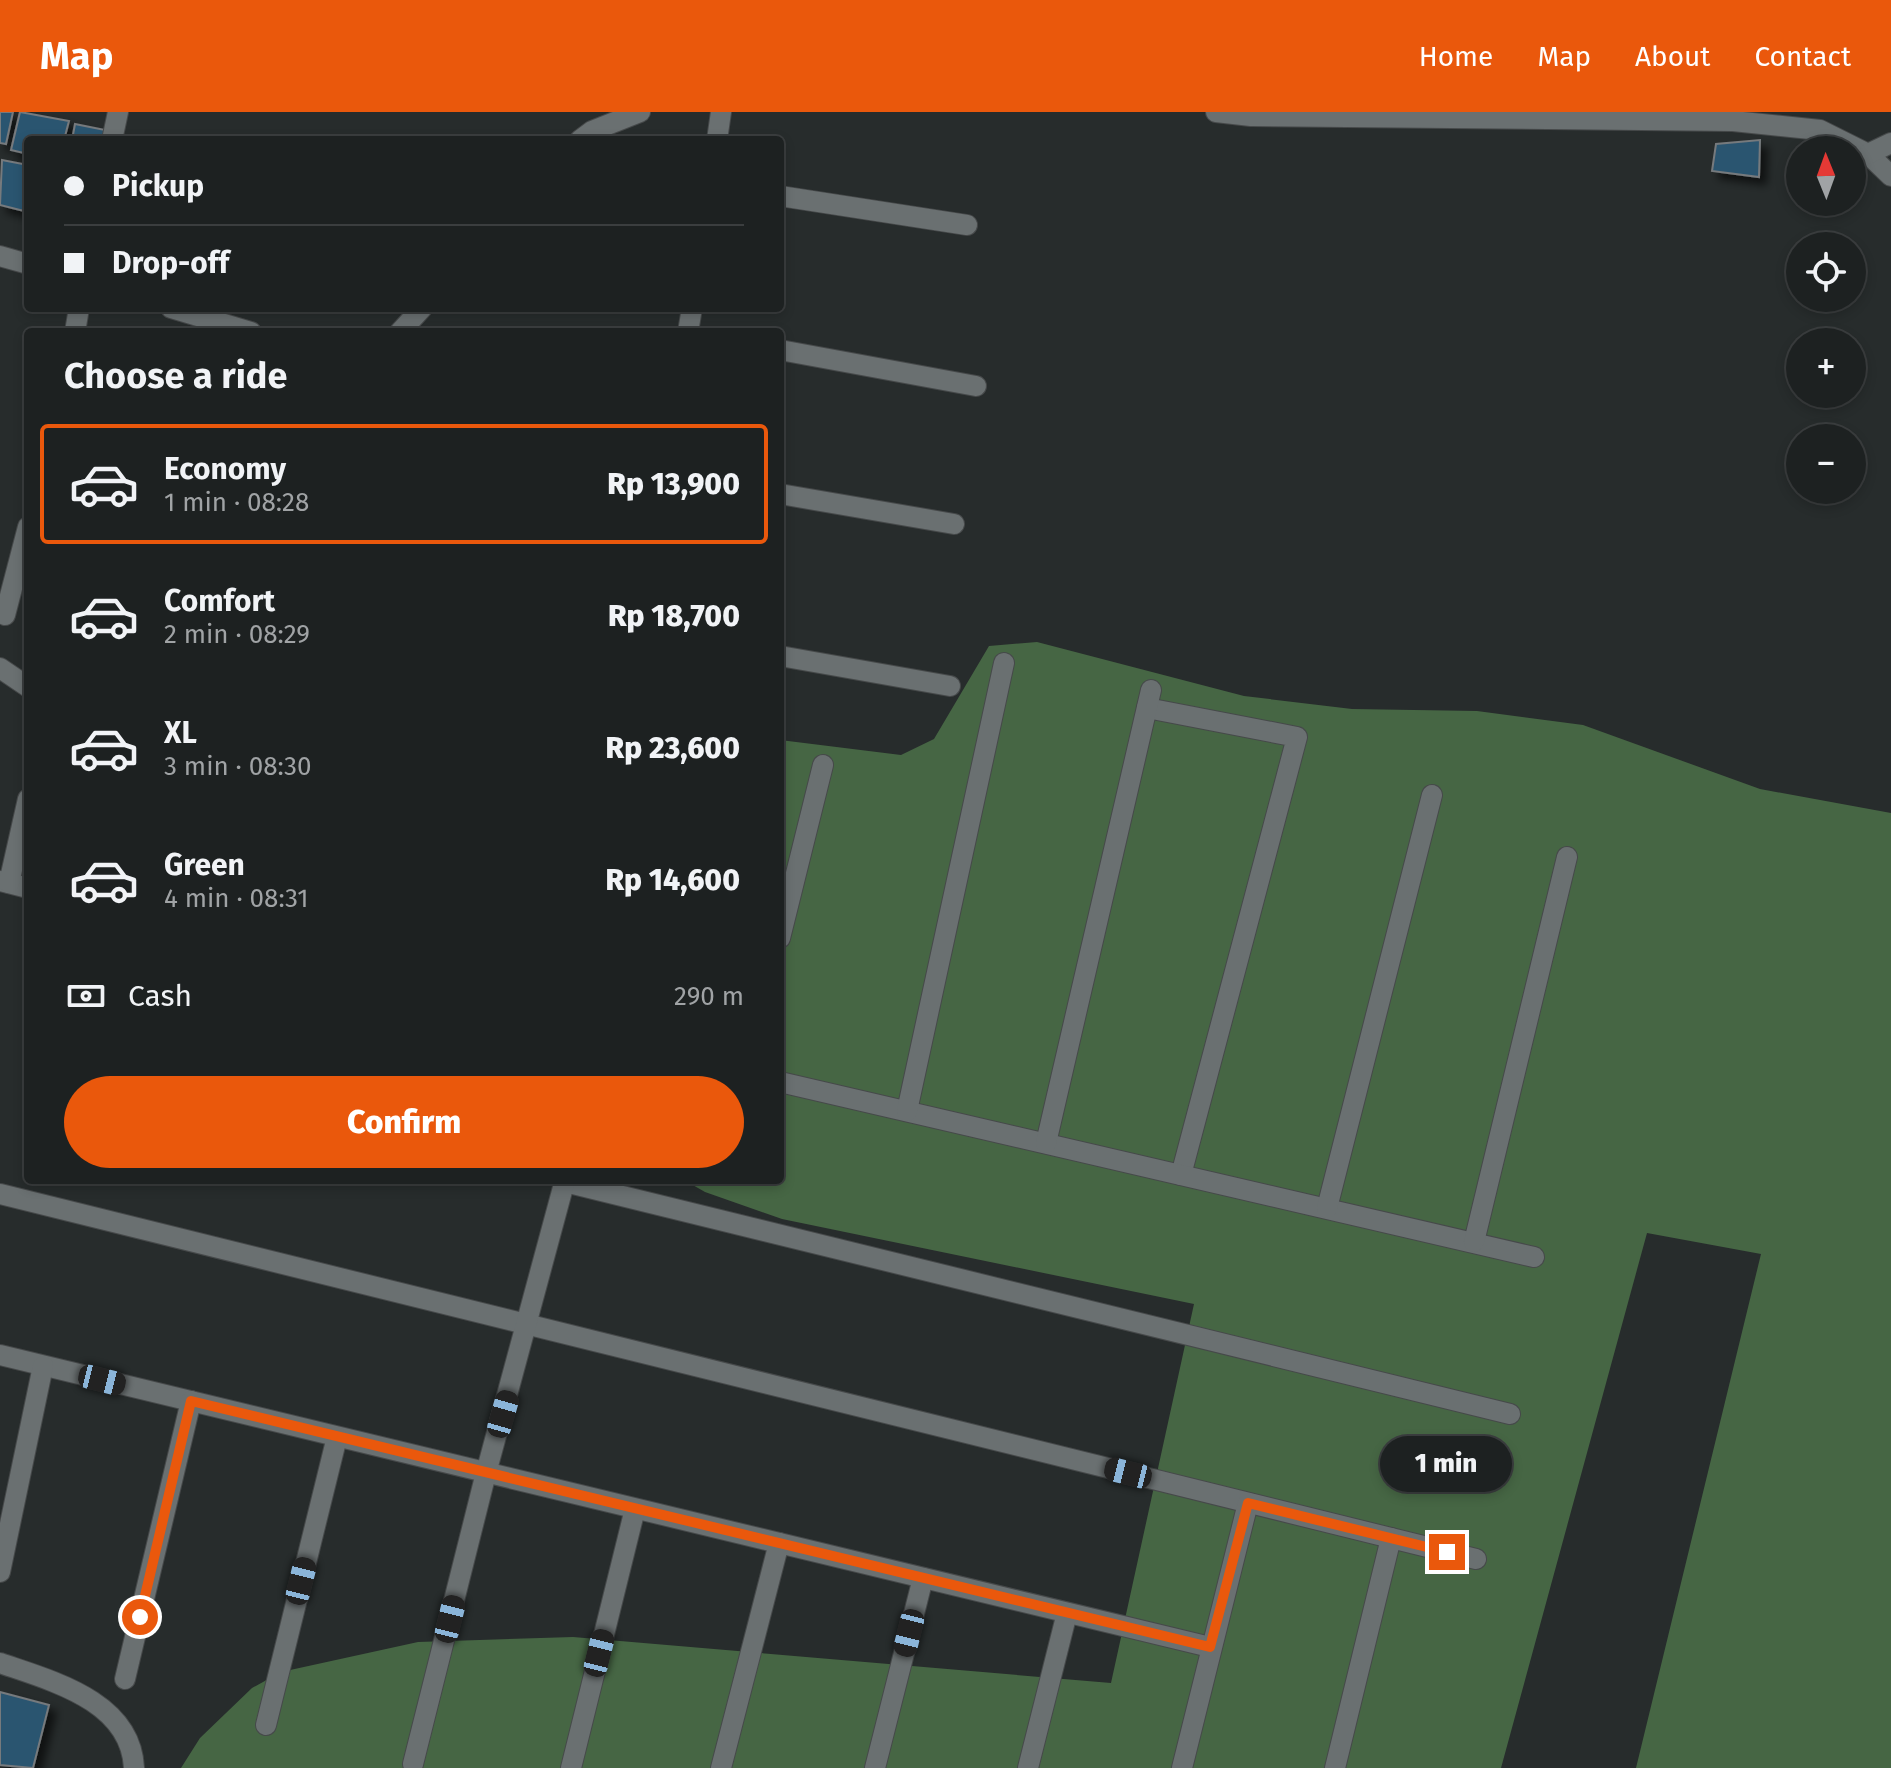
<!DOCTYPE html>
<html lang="en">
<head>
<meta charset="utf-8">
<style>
	body { margin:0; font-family:"Fira Sans",sans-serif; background:#2a2e2e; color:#f1f3f6; height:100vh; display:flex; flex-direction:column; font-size:30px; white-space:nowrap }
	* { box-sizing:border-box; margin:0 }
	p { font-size:26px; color:#a0a3a5 }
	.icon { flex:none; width:44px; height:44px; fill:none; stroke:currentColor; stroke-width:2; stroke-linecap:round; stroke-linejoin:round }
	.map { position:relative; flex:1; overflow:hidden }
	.side { position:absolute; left:24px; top:216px; width:760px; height:856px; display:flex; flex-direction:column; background:#1d2121; border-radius:8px; box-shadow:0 4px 12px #0003,0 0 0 2px #3b3e3f }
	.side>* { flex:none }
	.banner { position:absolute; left:24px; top:24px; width:760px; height:176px; border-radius:8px; box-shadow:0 4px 12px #0003,0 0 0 2px #3b3e3f; display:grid; align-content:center; height:176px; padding:0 40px; background:#1d2121 }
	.needle { width:52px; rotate:359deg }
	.controls { position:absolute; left:1786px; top:24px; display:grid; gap:16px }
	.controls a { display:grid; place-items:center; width:80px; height:80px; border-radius:50%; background:#1d2121; box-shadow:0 4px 12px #0003,0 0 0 2px #3b3e3f; font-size:40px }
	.end { position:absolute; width:36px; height:36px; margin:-18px; border:10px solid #ea580c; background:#fff; box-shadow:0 0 0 4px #fff }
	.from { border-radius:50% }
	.bubble { position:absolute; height:56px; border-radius:28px; background:#1d2121; box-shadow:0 4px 12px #0003,0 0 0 2px #3b3e3f; font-size:26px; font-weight:800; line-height:56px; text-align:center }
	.car { position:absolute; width:24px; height:48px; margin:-24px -12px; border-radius:10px; box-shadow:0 0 6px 2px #0007; background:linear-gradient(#222 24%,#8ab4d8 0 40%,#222 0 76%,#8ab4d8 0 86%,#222 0) }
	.banner b { display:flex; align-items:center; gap:28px; height:76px; font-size:30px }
	.banner b+b { border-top:2px solid #3b3e3f }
	.banner i { width:20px; height:20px; background:#f1f3f6 }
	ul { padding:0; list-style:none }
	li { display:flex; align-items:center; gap:24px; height:120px; margin:0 16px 12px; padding:0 24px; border:4px solid transparent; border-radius:8px }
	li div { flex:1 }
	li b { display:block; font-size:30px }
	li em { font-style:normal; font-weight:800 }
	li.current { border-color:#ea580c }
	li>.icon { width:72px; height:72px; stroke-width:1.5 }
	h2 { padding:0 40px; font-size:36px; line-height:96px }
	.pay { display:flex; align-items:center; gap:20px; height:88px; padding:0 40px; font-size:30px }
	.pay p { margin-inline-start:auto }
	.cta { display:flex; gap:16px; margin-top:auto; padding:16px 40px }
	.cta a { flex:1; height:92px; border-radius:48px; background:#ea580c; color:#fff; font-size:32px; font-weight:800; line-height:92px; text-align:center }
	header { display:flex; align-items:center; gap:48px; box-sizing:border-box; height:112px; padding:0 40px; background:#ea580c; color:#fff }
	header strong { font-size:38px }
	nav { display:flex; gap:44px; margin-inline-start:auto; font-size:28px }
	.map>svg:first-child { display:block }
</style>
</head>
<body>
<header>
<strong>Map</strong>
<nav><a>Home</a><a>Map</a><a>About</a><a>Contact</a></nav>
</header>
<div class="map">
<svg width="1891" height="1656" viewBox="0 0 1891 1656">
	<defs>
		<filter id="shadow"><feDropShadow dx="7" dy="7" stdDeviation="4" flood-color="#0009"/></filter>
	</defs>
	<rect width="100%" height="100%" fill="#272c2c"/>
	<polygon fill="#466644" points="1037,530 1244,584 1352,597 1477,599 1583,613 1760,677 1891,701 1891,1656 1636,1656 1761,1142 1647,1121 1501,1656 181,1656 200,1626 252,1576 281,1560 418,1530 573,1525 1111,1571 1194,1192 782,1107 705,1080 684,1068 780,1068 780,628 901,643 934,627 989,534"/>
	<g fill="#2b5570" stroke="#767a7d" stroke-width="2" filter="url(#shadow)">
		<polygon points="0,0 13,0 6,32 0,31"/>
		<polygon points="20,0 69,9 64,28 28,28 28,42 11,38"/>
		<polygon points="75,12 105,18 103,28 72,28"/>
		<polygon points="1760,28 1759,65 1712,59 1716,32"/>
		<polygon points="2,48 28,53 28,100 0,93"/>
		<polygon points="0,1580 49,1593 33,1656 0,1653"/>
	</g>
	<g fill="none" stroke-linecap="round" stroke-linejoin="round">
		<defs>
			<g id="street">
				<polyline points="1216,0 1251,4 1733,9 1820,18 1868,42 1891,64"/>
				<polyline points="112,28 118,0"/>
				<polyline points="580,28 592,19 640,0"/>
				<polyline points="717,28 721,0"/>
				<polyline points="1868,42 1891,31"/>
				<polyline points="780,84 967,113"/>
				<polyline points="0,144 28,152"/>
				<polyline points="171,196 251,220"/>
				<polyline points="75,220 79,196"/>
				<polyline points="400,220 422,196"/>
				<polyline points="688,220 692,196"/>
				<polyline points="780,238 976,274"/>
				<polyline points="780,382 954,412"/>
				<polyline points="5,503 28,415"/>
				<polyline points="780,544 950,574"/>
				<polyline points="0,556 28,575"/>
				<polyline points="1147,596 1297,625 1181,1063"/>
				<polyline points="0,769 28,776"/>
				<polyline points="9,771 28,687"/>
				<polyline points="780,826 823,653"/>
				<polyline points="780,970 1534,1145"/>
				<polyline points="907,999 1004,551"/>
				<polyline points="1046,1031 1151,578"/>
				<polyline points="565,1070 1510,1302"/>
				<polyline points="0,1082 1476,1447"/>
				<polyline points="1327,1096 1432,683"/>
				<polyline points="1474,1130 1567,745"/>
				<polyline points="0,1243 1210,1535"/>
				<polyline points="0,1460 43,1254"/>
				<path d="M0 1551C52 1569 131 1589 134 1656"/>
				<polyline points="125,1567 191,1289"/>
				<polyline points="266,1613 337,1325"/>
				<polyline points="413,1652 486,1361 565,1068"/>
				<polyline points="571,1656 635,1397"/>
				<polyline points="721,1656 779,1431"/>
				<polyline points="875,1656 923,1466"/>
				<polyline points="1028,1656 1067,1501"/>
				<polyline points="1182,1656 1248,1391"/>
				<polyline points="1335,1656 1391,1426"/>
			</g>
		</defs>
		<use href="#street" stroke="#46494a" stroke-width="22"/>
		<use href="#street" stroke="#6a7071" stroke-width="20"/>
	</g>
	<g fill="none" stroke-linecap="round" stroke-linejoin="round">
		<polyline stroke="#ea580c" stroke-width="10" points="140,1505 191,1289 1210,1535 1248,1391 1447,1440"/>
	</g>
</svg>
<div class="controls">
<a><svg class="needle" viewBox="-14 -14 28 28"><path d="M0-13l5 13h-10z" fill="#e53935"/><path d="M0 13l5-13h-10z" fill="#a0a3a5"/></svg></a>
<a><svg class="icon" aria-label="locate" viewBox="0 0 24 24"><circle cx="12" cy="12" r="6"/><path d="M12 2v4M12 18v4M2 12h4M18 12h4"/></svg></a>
<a>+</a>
<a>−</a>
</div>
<i class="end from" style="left:140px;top:1505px"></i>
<i class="end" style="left:1447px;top:1440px"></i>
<div class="bubble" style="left:1380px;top:1324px;width:132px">1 min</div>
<i class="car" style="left:102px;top:1268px;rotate:104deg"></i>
<i class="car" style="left:503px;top:1302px;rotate:16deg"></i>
<i class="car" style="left:1128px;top:1361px;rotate:284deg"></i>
<i class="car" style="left:301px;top:1469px;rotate:14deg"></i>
<i class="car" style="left:450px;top:1507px;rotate:14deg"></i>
<i class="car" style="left:909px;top:1521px;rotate:194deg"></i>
<i class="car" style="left:599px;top:1541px;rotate:14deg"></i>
<div class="banner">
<b><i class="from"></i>Pickup</b>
<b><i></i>Drop-off</b>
</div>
<section class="side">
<h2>Choose a ride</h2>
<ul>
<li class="current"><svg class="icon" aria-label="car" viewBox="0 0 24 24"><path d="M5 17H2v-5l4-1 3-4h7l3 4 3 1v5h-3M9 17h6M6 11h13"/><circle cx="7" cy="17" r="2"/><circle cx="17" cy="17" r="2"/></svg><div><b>Economy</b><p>1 min · 08:28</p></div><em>Rp 13,900</em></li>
<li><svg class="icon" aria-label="car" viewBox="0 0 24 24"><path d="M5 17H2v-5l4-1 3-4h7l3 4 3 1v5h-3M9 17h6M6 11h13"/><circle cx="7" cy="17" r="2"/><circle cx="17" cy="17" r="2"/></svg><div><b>Comfort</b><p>2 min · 08:29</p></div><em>Rp 18,700</em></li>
<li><svg class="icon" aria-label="car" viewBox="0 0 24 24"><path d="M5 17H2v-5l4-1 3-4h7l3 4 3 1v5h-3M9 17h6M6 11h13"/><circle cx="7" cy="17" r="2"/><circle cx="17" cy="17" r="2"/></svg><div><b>XL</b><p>3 min · 08:30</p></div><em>Rp 23,600</em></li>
<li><svg class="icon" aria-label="car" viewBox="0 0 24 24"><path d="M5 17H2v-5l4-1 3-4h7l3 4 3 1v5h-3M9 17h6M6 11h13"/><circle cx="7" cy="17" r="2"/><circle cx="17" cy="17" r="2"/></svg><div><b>Green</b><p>4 min · 08:31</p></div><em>Rp 14,600</em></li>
</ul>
<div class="pay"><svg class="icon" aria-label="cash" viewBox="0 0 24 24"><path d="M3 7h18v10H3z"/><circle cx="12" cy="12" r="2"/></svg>Cash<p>290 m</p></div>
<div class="cta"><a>Confirm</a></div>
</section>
</div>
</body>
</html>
